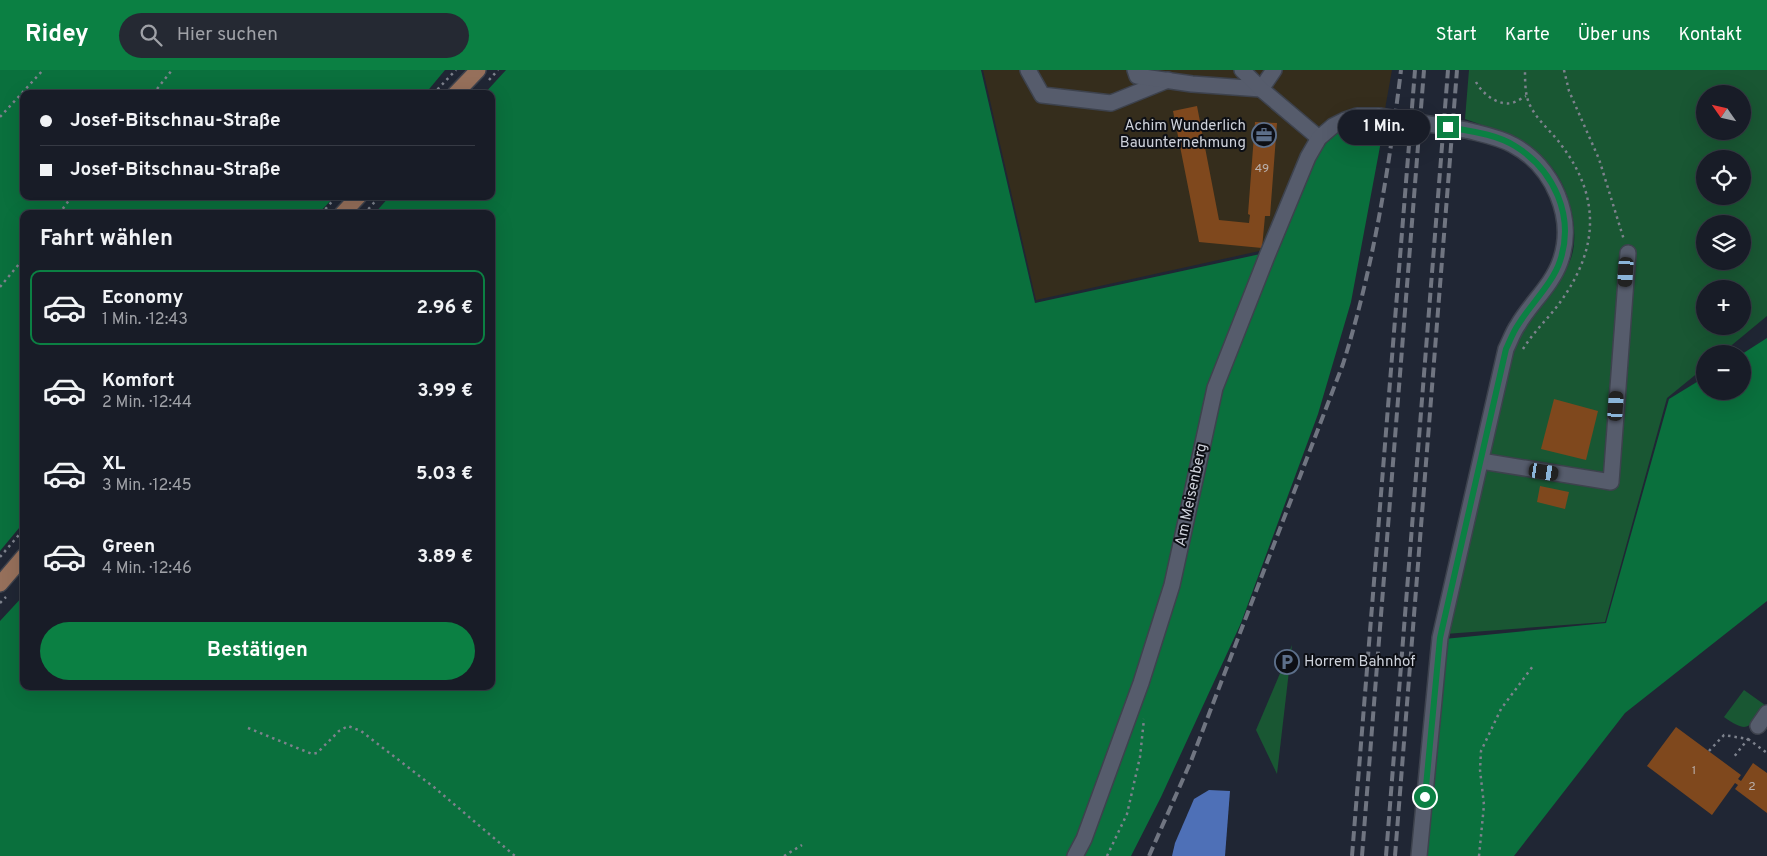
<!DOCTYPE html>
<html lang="de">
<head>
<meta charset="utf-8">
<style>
	body { margin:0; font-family:Overpass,sans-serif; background:#252933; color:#f1f3f6; height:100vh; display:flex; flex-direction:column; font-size:19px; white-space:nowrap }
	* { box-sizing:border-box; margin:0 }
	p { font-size:16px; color:#9fa1a7 }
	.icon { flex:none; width:28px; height:28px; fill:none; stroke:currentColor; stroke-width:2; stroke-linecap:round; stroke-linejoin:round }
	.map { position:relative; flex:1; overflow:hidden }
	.sheet { position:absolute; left:20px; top:140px; width:475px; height:480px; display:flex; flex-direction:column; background:#181c27; border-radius:10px; box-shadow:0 5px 20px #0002,0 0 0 1px #363a44 }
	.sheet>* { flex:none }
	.top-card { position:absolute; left:20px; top:20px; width:475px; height:110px; border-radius:10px; box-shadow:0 5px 20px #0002,0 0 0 1px #363a44; display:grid; align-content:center; height:110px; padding:0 20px; background:#181c27 }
	.needle { width:32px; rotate:304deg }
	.controls { position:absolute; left:1696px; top:15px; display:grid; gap:10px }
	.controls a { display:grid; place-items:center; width:55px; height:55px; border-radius:50%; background:#181c27; box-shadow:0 5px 20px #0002,0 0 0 1px #363a44; font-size:25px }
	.end { position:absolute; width:22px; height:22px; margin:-11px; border:6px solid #0b8043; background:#fff; box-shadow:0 0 0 2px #fff }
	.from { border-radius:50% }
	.bubble { position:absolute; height:35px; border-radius:18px; background:#181c27; box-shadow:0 5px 20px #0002,0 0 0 1px #363a44; font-size:16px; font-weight:700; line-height:35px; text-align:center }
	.car { position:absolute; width:15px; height:30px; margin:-15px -8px; border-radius:6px; box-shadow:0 0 4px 1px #0007; background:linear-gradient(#222 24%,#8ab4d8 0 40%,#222 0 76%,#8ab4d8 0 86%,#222 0) }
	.top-card b { display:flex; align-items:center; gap:18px; height:48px; font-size:19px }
	.top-card b+b { border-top:1px solid #363a44 }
	.top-card i { width:12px; height:12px; background:#f1f3f6 }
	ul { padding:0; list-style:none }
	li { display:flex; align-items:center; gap:15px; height:75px; margin:0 10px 8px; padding:0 10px; border:2px solid transparent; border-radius:10px }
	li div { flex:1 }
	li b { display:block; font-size:19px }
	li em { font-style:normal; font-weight:700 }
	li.active { border-color:#0b8043 }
	li>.icon { width:45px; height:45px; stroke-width:1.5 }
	h2 { padding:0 20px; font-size:22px; line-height:60px }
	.action { display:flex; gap:10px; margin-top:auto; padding:10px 20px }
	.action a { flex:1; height:58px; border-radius:30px; background:#0b8043; color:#fff; font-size:20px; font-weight:700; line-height:58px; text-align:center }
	header { display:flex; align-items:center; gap:30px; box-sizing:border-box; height:70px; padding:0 25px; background:#0b8043; color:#fff }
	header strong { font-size:24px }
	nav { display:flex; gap:28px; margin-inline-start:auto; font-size:18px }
	.search { width:350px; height:45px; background:#252933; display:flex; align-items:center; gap:12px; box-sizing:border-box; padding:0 18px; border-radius:28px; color:#9fa1a7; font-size:19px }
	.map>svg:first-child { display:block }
</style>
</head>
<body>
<header>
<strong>Ridey</strong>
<div class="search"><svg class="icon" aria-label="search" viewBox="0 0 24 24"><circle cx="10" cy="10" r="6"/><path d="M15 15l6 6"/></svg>Hier suchen</div>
<nav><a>Start</a><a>Karte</a><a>Über uns</a><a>Kontakt</a></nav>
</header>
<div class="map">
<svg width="1767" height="786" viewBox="0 0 1767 786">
	<rect width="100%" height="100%" fill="#202634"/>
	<polygon fill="#352d1c" points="983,0 1392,0 1385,39 1363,38 1340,43 1312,66 1264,180 1036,230"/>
	<g fill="#195733" fill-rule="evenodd">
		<path d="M1469 0H1767V246L1721 284H1705V297L1667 328 1605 552 1445 564 1511 282C1517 272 1522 262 1529 253 1544 233 1559 216 1569 193 1576 179 1575 159 1572 144 1560 82 1519 68 1465 49ZM1705 24H1742V61H1705ZM1705 89H1742V126H1705ZM1705 154H1742V191H1705ZM1705 219H1742V256H1705Z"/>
		<polygon points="1292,575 1277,704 1256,660"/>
		<path d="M1744 620 1765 635C1748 657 1750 665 1724 647Z"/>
	</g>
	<g fill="#0a703d">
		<polygon points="0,0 445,0 425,24 24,24 24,126 335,126 318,144 24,144 24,452 0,481"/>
		<polygon points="506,0 981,0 1035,233 1265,183 1314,87 1332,65 1345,57 1366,53 1384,55 1351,232 1318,344 1241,553 1161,727 1131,786 0,786 0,551 24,525 24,616 491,616 491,144 374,144 390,126 491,126 491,24 484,24"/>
		<polygon points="1767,268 1767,531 1625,643 1514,786 1422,786 1444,569 1606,553 1669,329 1705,307 1705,321 1742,321 1742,284"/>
	</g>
	<polygon fill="#4e70b7" points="1209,720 1230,721 1225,786 1172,786 1175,773 1194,729"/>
	<g fill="#7f481d">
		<polygon points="1197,36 1219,150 1249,153 1250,145 1248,144 1255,52 1277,53 1270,146 1265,146 1262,178 1199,172 1173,41"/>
		<polygon points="1554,329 1598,341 1586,390 1541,379"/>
		<polygon points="1540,416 1569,422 1565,439 1537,432"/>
		<polygon points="1676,657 1741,705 1738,709 1741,711 1753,693 1767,703 1767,743 1735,719 1738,715 1735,713 1712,745 1647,696"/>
	</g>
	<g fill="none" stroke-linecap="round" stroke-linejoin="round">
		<defs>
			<g id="minor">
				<polyline points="1028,0 1042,25 1111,33 1168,10"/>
				<polyline points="1135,0 1137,6 1192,14 1261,19 1274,0"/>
				<polyline points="1242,0 1261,19 1319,68"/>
				<polyline points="1481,391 1611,412 1628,183"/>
				<polyline points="1758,656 1767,643"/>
				<polyline points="1075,786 1084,769 1141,613 1172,515 1215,318 1267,186 1308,87 1319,68 1333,56 1345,50 1357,46 1379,46"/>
				<path d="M1419 786 1440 568 1506 279C1510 271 1513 262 1518 255 1530 234 1552 215 1560 192 1576 148 1553 96 1513 75 1499 67 1481 64 1466 60"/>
			</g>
			<g id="major">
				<polyline points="455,24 478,0"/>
				<polyline points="342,144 359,126"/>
				<polyline points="0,514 24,486"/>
			</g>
		</defs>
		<use href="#minor" stroke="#3d424d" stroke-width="18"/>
		<use href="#major" stroke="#3d424d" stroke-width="18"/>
		<g stroke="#7d828d" stroke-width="2.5" stroke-dasharray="2.5 4" stroke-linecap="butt">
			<polyline points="1564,0 1569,21 1599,89 1624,170"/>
			<polyline points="489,10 498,0"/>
			<path d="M1476 12C1482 23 1497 36 1512 33 1516 32 1522 28 1526 26"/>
			<polyline points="153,24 172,0"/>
			<polyline points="433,24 456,0"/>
			<polyline points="0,47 43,0"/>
			<polyline points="59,144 72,126"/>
			<polyline points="321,144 337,126"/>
			<polyline points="364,144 380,126"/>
			<polyline points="0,217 24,188"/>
			<path d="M1523 279C1534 261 1549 248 1561 231 1598 179 1601 128 1562 76 1551 60 1532 47 1527 27 1525 19 1525 8 1525 0"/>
			<polyline points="0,487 24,459"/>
			<polyline points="0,533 6,527"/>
			<polyline points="248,658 312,684 317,683 339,661 348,656 361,661 435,718 515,786"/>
			<polyline points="1748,669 1767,683"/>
			<polyline points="1709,681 1724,665 1748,669 1733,688"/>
			<polyline points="784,786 802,775"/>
			<polyline points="1107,786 1127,744 1140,687 1144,649"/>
			<polyline points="1479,786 1484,735 1480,700 1481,681 1501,639 1533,596"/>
		</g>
		<use href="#minor" stroke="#565c6c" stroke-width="15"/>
		<use href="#major" stroke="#96705b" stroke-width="15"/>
		<g stroke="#707581" stroke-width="4" stroke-dasharray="10 5" stroke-linecap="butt">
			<path d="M1149 786 1191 691 1343 294C1373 199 1389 99 1401 0"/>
			<polyline points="1352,786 1415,0"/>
			<polyline points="1362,786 1424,0"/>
			<polyline points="1386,786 1448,0"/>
			<polyline points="1395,786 1457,0"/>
		</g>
		<defs>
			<polyline id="minor-bridge" points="1379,46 1466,60"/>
		</defs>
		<use href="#minor-bridge" stroke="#3d424d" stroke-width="18" stroke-linecap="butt"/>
		<use href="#minor-bridge" stroke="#565c6c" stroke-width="15"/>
	</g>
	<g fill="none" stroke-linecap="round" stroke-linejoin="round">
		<path stroke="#0b8043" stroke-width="6" d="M1425 727 1440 568 1506 279C1510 271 1513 262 1518 255 1530 235 1553 213 1560 191 1575 146 1554 100 1515 76 1496 64 1470 61 1448 57"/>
	</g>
	<defs>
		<symbol id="office-ring" viewBox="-11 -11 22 22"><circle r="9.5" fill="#0d0f15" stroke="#5c6f8a" stroke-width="1.5"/><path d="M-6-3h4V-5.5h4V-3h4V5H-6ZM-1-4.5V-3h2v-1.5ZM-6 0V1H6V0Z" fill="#5c6f8a"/></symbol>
		<symbol id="parking-ring" viewBox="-11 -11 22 22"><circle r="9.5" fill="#0d0f15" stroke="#5c6f8a" stroke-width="1.5"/><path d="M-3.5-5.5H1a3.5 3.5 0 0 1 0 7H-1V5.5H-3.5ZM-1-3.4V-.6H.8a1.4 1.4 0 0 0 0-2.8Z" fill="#5c6f8a"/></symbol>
	</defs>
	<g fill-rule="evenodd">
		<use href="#office-ring" x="1250" y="51" width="28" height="28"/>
		<use href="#parking-ring" x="1273" y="578" width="28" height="28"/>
	</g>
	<g text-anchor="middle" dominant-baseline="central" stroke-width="4" stroke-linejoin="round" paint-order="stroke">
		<g font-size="12" fill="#bab0ac">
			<text x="1262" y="99">49</text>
			<text x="1694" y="701">1</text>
			<text x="1752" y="717">2</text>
		</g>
		<g font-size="15" fill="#ced2db" stroke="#0d0f15" text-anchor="end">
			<text x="1246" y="56">Achim Wunderlich<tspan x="1246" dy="17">Bauunternehmung</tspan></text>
			<text x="1304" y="592" text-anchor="start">Horrem Bahnhof</text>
		</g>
		<g font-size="15" fill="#ced2db" stroke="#0d0f15">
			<text transform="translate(1192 425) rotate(-78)">Am Meisenberg</text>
		</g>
	</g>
</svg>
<div class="controls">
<a><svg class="needle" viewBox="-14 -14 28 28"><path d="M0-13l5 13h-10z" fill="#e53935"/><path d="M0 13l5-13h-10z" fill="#9fa1a7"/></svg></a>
<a><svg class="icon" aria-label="locate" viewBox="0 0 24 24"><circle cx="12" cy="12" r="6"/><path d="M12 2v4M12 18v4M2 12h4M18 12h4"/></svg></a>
<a><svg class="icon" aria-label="layers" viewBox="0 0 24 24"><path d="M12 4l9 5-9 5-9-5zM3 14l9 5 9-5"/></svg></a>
<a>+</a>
<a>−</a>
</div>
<i class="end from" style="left:1425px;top:727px"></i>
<i class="end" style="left:1448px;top:57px"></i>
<div class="bubble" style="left:1338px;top:40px;width:92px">1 Min.</div>
<i class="car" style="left:1626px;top:202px;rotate:184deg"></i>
<i class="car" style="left:1616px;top:336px;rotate:4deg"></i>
<i class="car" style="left:1544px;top:402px;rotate:99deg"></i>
<div class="top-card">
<b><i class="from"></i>Josef-Bitschnau-Straße</b>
<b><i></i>Josef-Bitschnau-Straße</b>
</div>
<section class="sheet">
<h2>Fahrt wählen</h2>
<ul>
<li class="active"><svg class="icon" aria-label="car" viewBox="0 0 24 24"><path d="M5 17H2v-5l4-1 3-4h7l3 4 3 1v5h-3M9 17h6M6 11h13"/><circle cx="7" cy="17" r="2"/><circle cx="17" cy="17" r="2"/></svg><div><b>Economy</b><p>1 Min. · 12:43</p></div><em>2.96 €</em></li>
<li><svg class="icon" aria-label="car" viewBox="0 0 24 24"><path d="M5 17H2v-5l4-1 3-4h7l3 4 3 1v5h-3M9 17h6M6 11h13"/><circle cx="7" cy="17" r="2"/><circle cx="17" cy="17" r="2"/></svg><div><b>Komfort</b><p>2 Min. · 12:44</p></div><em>3.99 €</em></li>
<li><svg class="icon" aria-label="car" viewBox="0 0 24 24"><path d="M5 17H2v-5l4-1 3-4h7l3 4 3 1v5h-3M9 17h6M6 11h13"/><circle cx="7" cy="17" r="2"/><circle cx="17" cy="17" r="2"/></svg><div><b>XL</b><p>3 Min. · 12:45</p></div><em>5.03 €</em></li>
<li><svg class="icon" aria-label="car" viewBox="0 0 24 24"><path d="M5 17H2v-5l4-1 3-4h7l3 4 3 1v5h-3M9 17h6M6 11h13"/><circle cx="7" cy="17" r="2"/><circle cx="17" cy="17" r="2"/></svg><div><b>Green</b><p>4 Min. · 12:46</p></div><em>3.89 €</em></li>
</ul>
<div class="action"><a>Bestätigen</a></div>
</section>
</div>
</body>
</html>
